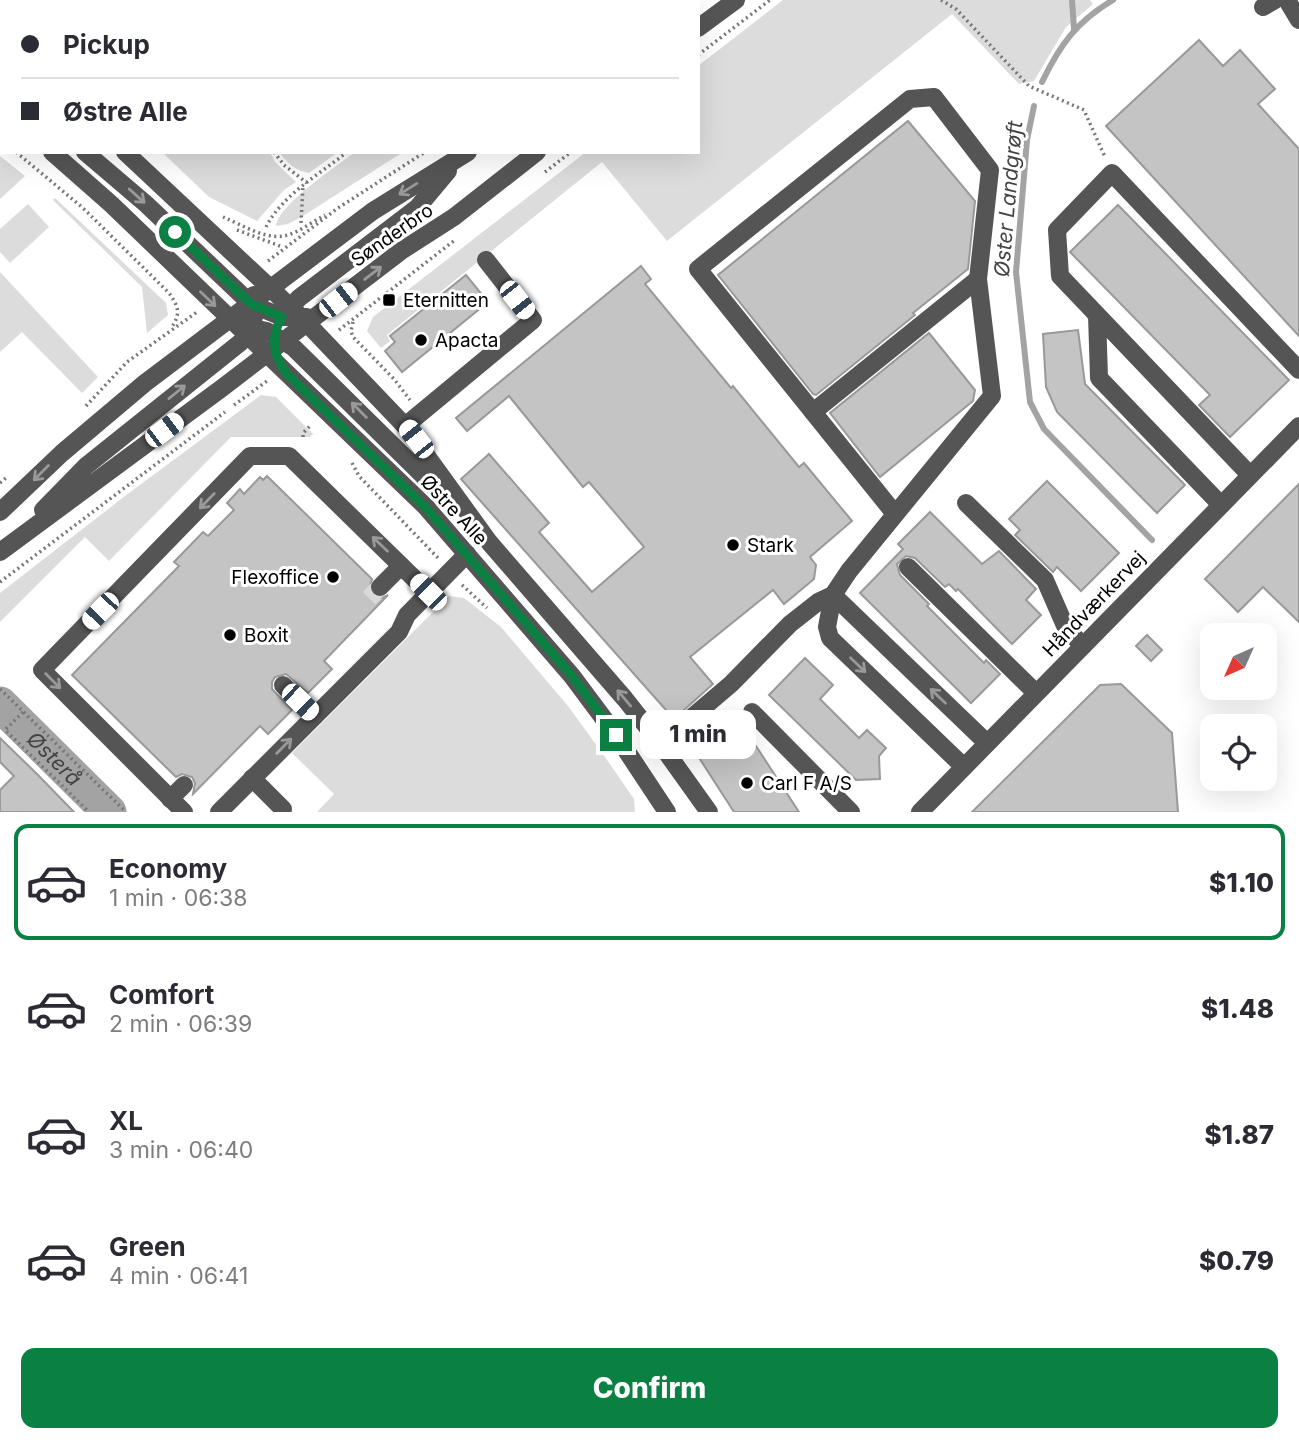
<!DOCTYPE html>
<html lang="en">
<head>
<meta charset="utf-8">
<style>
	body { margin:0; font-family:Inter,sans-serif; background:#f2f2f3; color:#2b2b33; height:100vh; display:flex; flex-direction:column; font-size:26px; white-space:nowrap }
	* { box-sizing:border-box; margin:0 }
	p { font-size:23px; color:#7c7c81 }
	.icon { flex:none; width:38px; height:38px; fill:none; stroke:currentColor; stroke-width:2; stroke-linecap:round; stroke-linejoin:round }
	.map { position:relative; height:812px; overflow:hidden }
	.details { display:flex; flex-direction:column; background:#fff; flex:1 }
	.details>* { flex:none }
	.banner { position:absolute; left:0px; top:0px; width:700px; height:154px; box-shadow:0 7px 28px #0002; display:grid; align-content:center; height:154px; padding:0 21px; background:#fff }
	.needle { width:46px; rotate:225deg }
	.fabs { position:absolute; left:1200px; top:623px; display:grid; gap:14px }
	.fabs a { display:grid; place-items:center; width:77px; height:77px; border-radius:14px; background:#fff; box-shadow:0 7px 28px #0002; font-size:35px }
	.end { position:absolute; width:32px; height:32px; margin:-16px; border:9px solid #0b8043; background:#fff; box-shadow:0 0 0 4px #fff }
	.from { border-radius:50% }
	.bubble { position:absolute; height:49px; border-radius:14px; background:#fff; box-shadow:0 7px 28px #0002; font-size:23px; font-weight:800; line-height:49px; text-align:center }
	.car { position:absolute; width:21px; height:42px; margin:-21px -10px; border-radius:9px; box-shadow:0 0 5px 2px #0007; background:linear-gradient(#fff 24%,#345 0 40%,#fff 0 76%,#345 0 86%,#fff 0) }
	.banner b { display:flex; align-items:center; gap:24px; height:66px; font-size:26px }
	.banner b+b { border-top:2px solid #e1e1e2 }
	.banner i { width:18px; height:18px; background:#2b2b33 }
	ul { padding:12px 0 0; list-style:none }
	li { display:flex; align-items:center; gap:21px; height:116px; margin:0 14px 10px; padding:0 7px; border:4px solid transparent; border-radius:14px }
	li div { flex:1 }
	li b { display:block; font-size:26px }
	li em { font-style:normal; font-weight:800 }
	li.selected { border-color:#0b8043 }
	li>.icon { width:63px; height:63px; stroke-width:1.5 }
	.primary-button { display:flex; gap:14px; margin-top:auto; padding:14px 21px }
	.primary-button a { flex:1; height:80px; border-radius:14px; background:#0b8043; color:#fff; font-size:28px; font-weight:800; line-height:80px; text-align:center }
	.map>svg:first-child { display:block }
</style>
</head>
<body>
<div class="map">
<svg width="1299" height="812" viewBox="0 0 1299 812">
	<rect width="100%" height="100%" fill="#fff"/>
	<g fill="#dcdcdc">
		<polygon points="783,0 1090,0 1093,4 1066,27 1034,81 1019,84 952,14 667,241 602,162 387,335 390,341 381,348 367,331 373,317 586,152 698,152 698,66"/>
		<polygon points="162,152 270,152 275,162 296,182 284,190 257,221 209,197"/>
		<path d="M279 152H338L309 173C296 171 287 163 279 152Z"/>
		<path d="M355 152H403L303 216 288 224 276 226C279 204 336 167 355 152Z"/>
		<polygon points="0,156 25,176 0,199"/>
		<polygon points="55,198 166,303 168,315 147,333 142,287 53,200"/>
		<polygon points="28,204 49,227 10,263 0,252 0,229"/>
		<polygon points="0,272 98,377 82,393 22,332 0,352"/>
		<polygon points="261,395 276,397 313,434 310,437 231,437 109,561 85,537 0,622 0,593 125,496"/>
		<polygon points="449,596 464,598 501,627 568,706 605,757 634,799 635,812 317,812 334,794 292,753"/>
	</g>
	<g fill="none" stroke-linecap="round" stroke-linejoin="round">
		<g stroke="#a3a3a3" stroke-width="6">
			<polyline points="1072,0 1074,29"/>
			<path d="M1042 82C1060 45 1076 22 1113 0"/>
			<polyline points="1034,106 1027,140 1016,272 1030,402 1044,429 1152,540"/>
		</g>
		<path stroke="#a3a3a3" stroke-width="35" id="s1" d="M0 704 109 812"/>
	</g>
	<g fill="#c4c4c4" stroke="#999" stroke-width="2">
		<polygon points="1199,40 1223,66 1240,50 1275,89 1258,104 1299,149 1299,336 1106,126"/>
		<polygon points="908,121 975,201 968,269 913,313 915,315 816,395 813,394 718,275"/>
		<polygon points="1118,205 1289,380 1230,437 1199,405 1210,395 1070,252"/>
		<polygon points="641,266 651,279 645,284 731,388 733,386 799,467 804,463 852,521 810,557 816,565 814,579 784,604 773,590 690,657 713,684 674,719 461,479 489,454 549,523 539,532 592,592 644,547 589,482 583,487 509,396 467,431 456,418"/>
		<polygon points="466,275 488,302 402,372 385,351 395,342 390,336"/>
		<polygon points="1078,330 1085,384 1185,485 1157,513 1057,412 1046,387 1043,334"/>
		<polygon points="929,333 975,390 973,401 880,477 830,413"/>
		<polygon points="267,476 372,579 369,589 373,595 382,598 388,595 324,661 332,669 308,693 286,674 275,677 272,682 272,689 292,710 268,734 260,726 193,794 195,783 192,777 182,774 176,777 72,675 179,566 174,562 203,532 208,536 234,510 227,503 240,489 244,494 260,477 263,480"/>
		<polygon points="1047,481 1119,553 1081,591 1057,567 1053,572 1015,535 1020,530 1009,519"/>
		<polygon points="1299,484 1299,622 1263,587 1238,612 1205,579"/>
		<polygon points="930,512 982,564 999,551 1036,589 1026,600 1041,615 1012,644 958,589 956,591 949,584 945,587 915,558 906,556 897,564 900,575 929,604 927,606 984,663 986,660 1000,674 971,703 860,593 903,549 898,544"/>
		<polygon points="1147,635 1162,650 1151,661 1136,646"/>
		<polygon points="805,658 833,685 820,699 859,738 867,730 886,748 879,756 880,779 856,780 769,695"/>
		<polygon points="1121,684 1172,733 1178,812 972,812 1100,685"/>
		<polygon points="741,723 799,812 734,812 696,753"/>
		<polygon points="0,738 37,774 74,812 0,812 0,790 14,776 0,762"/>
	</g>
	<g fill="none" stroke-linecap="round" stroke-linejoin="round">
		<polyline stroke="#d9d9d9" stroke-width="18" stroke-dasharray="18 9" stroke-linecap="butt" points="369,598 380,587"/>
		<g stroke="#777" stroke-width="3.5" stroke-dasharray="2 3.5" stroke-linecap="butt">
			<polyline points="613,0 613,2"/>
			<polyline points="941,0 956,9 1029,86 1084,110 1105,157"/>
			<polyline points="627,2 629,0"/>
			<polyline points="698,55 770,0"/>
			<polyline points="0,139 2,141"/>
			<path d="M16 152 83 208 169 293C179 307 181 314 171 328"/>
			<polyline points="274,152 284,165 307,183"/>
			<polyline points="545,172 571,152"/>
			<path d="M223 217C243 225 269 243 291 234 303 229 314 221 325 215"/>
			<polyline points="301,223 303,186"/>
			<path d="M266 227C283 194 319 175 347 152"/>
			<polyline points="237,230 280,246"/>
			<polyline points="268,261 338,208 425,152"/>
			<polyline points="353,322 351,331 353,337 394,379 410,400"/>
			<polyline points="339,330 455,240"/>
			<polyline points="234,405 267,381"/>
			<polyline points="86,406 127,362 197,312"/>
			<polyline points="303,437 303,433 310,426"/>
			<polyline points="352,463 359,476 438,558"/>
			<polyline points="0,483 7,477"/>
			<polyline points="0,582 225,412"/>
			<polyline points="462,585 487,608"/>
			<polyline points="0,689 126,812"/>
			<polyline points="23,712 5,730 89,812"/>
		</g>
		<g stroke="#555" stroke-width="18">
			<polyline points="1287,0 1299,20"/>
			<polyline points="659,2 661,0"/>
			<polyline points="1263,7 1275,0"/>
			<polyline points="698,28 736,0"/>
			<polyline points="0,41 2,43"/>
			<polyline points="0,61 2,62"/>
			<polyline points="0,109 2,111"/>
			<polyline points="52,152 111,204 426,507 572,676 616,735 667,812"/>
			<polyline points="85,152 146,204 251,304 282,317 307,317"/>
			<polyline points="125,152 301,317 405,426 489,542 625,699 659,742 709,812"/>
			<polyline points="1097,315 1099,378 1221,505"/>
			<polyline points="282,316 299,298 417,208 448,171"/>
			<polyline points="241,326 267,331 294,348 449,501"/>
			<polyline points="813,412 978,279"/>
			<polyline points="405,426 533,320 486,260"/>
			<polyline points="1250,475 1060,276 1057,230 1112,173 1299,370"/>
			<polyline points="966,503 1045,580 1066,628 1083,646"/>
			<path d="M43 510 86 466 241 342C253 328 258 314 254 295"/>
			<polyline points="0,512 62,453 145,383 373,211 468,152"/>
			<polyline points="0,552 222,388 401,251 454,217 537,152"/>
			<polyline points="908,567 1036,693"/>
			<polyline points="380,587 401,566"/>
			<polyline points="283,685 315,716"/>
			<polyline points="752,712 851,812"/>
			<polyline points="691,718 731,684 790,624 818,602 833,595 849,571 992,396 978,279 990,170 934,97 910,99 698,269 895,514"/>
			<polyline points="964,767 830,638 827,627 833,595 987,743"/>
			<polyline points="252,778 283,809"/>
			<polyline points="170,799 184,785"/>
			<polyline points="184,812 42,670 250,456 289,456 428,592"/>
			<polyline points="219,812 399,632 407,615 467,554"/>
			<polyline points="920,812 1299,426"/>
		</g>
	</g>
	<defs><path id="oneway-shaft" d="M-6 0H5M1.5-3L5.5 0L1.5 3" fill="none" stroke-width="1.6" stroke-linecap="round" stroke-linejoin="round" transform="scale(1.75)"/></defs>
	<g stroke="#999">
		<use href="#oneway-shaft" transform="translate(408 189) rotate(148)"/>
		<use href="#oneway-shaft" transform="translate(137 196) rotate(42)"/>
		<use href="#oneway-shaft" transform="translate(373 273) rotate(-38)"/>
		<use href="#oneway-shaft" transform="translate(208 299) rotate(44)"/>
		<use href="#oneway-shaft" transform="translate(177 392) rotate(-39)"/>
		<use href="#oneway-shaft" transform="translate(359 410) rotate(-135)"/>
		<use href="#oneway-shaft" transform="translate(41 473) rotate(135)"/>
		<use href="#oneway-shaft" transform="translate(207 501) rotate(134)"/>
		<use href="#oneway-shaft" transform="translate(380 544) rotate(-136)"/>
		<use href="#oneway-shaft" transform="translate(858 665) rotate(44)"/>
		<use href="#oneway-shaft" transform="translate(53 681) rotate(45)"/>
		<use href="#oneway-shaft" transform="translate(938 696) rotate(-136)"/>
		<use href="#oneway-shaft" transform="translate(624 698) rotate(-130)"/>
		<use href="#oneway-shaft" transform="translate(284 746) rotate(-45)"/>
	</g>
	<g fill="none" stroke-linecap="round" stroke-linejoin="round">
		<path stroke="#0b8043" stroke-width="9" d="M175 232 251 304 282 317C270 336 273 355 286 373L426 508 572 676 616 735"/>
	</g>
	<g fill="#000" stroke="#fff" stroke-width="2.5">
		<rect x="382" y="293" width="14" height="14" rx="3.5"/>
		<circle cx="421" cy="340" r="7"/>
		<circle cx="733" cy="545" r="7"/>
		<circle cx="333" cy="577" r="7"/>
		<circle cx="230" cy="635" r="7"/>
		<circle cx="747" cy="783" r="7"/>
	</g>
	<g text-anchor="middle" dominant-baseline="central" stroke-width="6" stroke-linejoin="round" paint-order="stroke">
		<g font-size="19" fill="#000" stroke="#fff">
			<text transform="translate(392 235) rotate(-35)">Sønderbro</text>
			<text transform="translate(454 510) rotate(47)">Østre Alle</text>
			<text transform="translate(1094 604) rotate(-46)">Håndværkervej</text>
		</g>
		<g font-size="19" fill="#000" stroke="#fff" text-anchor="start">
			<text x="403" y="300">Eternitten</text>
			<text x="435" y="340">Apacta</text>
			<text x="747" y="545">Stark</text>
			<text x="319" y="577" text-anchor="end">Flexoffice</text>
			<text x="244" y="635">Boxit</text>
			<text x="761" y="783">Carl F A/S</text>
		</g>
		<g font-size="21" font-style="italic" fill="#444" stroke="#fff">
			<text transform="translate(1008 199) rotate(-85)">Øster Landgrøft</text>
			<text stroke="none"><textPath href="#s1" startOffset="77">Østerå</textPath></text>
		</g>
	</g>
</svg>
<div class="fabs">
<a><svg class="needle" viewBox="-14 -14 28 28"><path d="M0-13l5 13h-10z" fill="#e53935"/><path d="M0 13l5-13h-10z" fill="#7c7c81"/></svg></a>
<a><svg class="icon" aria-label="locate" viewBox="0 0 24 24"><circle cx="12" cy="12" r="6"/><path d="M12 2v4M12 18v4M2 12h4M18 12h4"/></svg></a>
</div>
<i class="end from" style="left:175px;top:232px"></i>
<i class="end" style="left:616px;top:735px"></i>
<div class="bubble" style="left:640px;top:710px;width:116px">1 min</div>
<i class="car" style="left:338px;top:300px;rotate:52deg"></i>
<i class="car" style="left:517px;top:300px;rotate:142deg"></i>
<i class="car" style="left:164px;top:430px;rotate:53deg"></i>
<i class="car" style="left:416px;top:439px;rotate:322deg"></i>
<i class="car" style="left:428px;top:592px;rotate:315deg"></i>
<i class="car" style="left:100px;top:611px;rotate:224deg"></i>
<i class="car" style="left:300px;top:702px;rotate:134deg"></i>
<div class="banner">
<b><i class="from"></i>Pickup</b>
<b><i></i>Østre Alle</b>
</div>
</div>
<section class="details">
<ul>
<li class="selected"><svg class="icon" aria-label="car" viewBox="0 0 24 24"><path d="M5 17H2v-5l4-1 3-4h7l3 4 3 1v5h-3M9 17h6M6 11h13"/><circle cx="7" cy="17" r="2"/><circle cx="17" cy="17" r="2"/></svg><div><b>Economy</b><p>1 min · 06:38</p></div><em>$1.10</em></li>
<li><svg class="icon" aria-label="car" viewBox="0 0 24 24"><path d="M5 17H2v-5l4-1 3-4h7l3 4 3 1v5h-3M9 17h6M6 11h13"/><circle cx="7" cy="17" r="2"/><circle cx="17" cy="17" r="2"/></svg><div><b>Comfort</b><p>2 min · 06:39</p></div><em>$1.48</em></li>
<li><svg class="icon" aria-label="car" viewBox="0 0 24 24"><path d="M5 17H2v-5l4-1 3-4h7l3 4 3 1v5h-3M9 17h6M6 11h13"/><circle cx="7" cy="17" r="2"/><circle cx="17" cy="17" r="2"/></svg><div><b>XL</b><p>3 min · 06:40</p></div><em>$1.87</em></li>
<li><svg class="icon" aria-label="car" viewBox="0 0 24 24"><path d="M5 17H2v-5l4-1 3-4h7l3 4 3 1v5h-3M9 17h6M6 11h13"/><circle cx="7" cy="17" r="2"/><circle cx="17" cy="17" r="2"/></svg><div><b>Green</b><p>4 min · 06:41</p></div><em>$0.79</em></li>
</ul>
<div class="primary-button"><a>Confirm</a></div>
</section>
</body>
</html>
